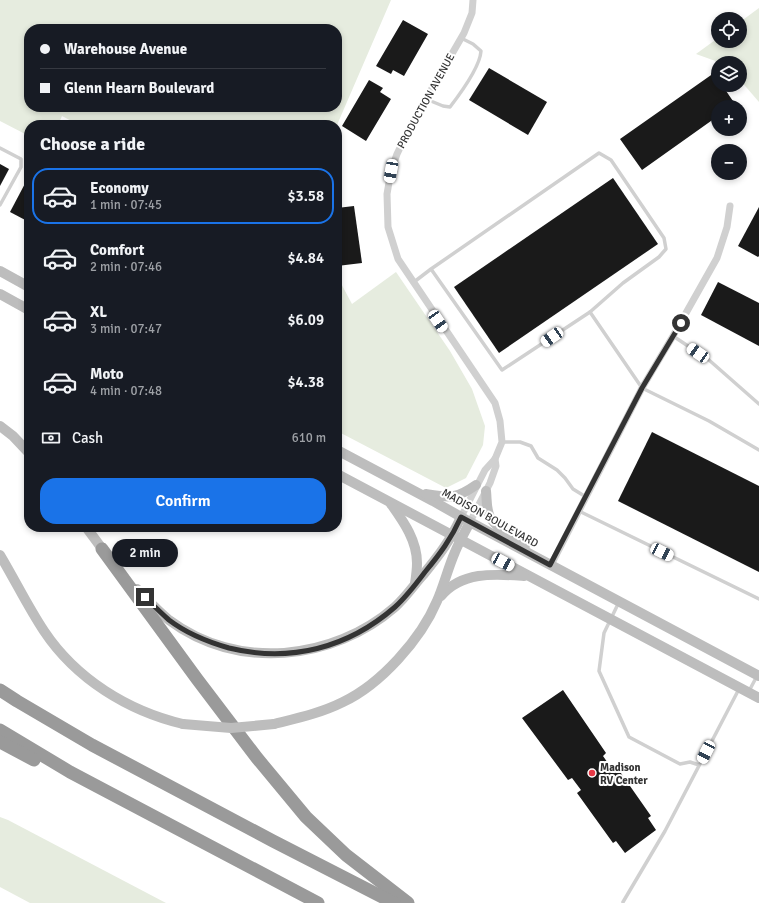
<!DOCTYPE html>
<html lang="en">
<head>
<meta charset="utf-8">
<style>
	body { margin:0; font-family:Signika,sans-serif; background:#20242c; color:#f1f3f6; height:100vh; display:flex; flex-direction:column; font-size:15px; white-space:nowrap }
	* { box-sizing:border-box; margin:0 }
	p { font-size:13px; color:#9ea1a6 }
	.icon { flex:none; width:22px; height:22px; fill:none; stroke:currentColor; stroke-width:2; stroke-linecap:round; stroke-linejoin:round }
	.map { position:relative; flex:1; overflow:hidden }
	.drawer { position:absolute; left:24px; top:120px; width:318px; height:412px; display:flex; flex-direction:column; background:#171b24; border-radius:16px; box-shadow:0 2px 6px #0003 }
	.drawer>* { flex:none }
	.guide { position:absolute; left:24px; top:24px; width:318px; height:88px; border-radius:16px; box-shadow:0 2px 6px #0003; display:grid; align-content:center; height:88px; padding:0 16px; background:#171b24 }
	.tools { position:absolute; left:711px; top:12px; display:grid; gap:8px }
	.tools a { display:grid; place-items:center; width:36px; height:36px; border-radius:50%; background:#171b24; box-shadow:0 2px 6px #0003; font-size:20px }
	.end { position:absolute; width:18px; height:18px; margin:-9px; border:5px solid #333; background:#fff; box-shadow:0 0 0 2px #fff }
	.from { border-radius:50% }
	.bubble { position:absolute; height:28px; border-radius:14px; background:#171b24; box-shadow:0 2px 6px #0003; font-size:13px; font-weight:600; line-height:28px; text-align:center }
	.car { position:absolute; width:12px; height:24px; margin:-12px -6px; border-radius:5px; box-shadow:0 0 3px 1px #0007; background:linear-gradient(#fff 24%,#345 0 40%,#fff 0 76%,#345 0 86%,#fff 0) }
	.guide b { display:flex; align-items:center; gap:14px; height:38px; font-size:15px }
	.guide b+b { border-top:1px solid #363941 }
	.guide i { width:10px; height:10px; background:#f1f3f6 }
	ul { padding:0; list-style:none }
	li { display:flex; align-items:center; gap:12px; height:56px; margin:0 8px 6px; padding:0 8px; border:2px solid transparent; border-radius:16px }
	li div { flex:1 }
	li b { display:block; font-size:15px }
	li em { font-style:normal; font-weight:600 }
	li.on { border-color:#1a73e8 }
	li>.icon { width:36px; height:36px; stroke-width:1.5 }
	h2 { padding:0 16px; font-size:18px; line-height:48px }
	.pay { display:flex; align-items:center; gap:10px; height:44px; padding:0 16px; font-size:15px }
	.pay p { margin-inline-start:auto }
	.action { display:flex; gap:8px; margin-top:auto; padding:8px 16px }
	.action a { flex:1; height:46px; border-radius:16px; background:#1a73e8; color:#fff; font-size:16px; font-weight:600; line-height:46px; text-align:center }
	.map>svg:first-child { display:block }
</style>
</head>
<body>
<div class="map">
<svg width="759" height="903" viewBox="0 0 759 903">
	<rect width="100%" height="100%" fill="#fff"/>
	<g fill="#e6ecdf" fill-rule="evenodd">
		<path d="M0 0H391L337 125H79L62 116 58 125H29V136L0 121ZM29 29H337V107H29Z"/>
		<polygon points="759,8 759,102 740,80 740,63 721,63 696,54 718,38 718,41 740,41 740,22"/>
		<polygon points="396,272 450,351 472,389 485,426 483,445 466,478 446,488 337,431 337,276 352,304"/>
		<polygon points="0,817 8,820 166,903 30,903 0,887"/>
	</g>
	<g fill="#1a1a1a">
		<polygon points="403,20 428,34 404,76 393,70 391,74 376,66"/>
		<polygon points="489,68 547,102 528,135 469,100"/>
		<polygon points="714,73 718,80 718,85 722,85 735,104 731,107 718,107 718,116 642,170 620,139"/>
		<polygon points="369,80 383,88 380,92 391,99 366,141 342,126"/>
		<polygon points="0,164 9,169 0,186"/>
		<polygon points="29,176 29,222 10,212"/>
		<polygon points="613,178 658,244 499,353 454,287"/>
		<polygon points="354,206 362,263 337,266 337,208"/>
		<polygon points="759,207 759,256 758,257 738,246"/>
		<polygon points="718,282 759,303 759,346 701,315"/>
		<polygon points="652,432 759,486 759,572 618,501"/>
		<polygon points="563,690 606,753 603,756 612,769 616,766 651,816 648,818 656,830 625,853 616,841 613,843 577,793 581,790 572,778 568,780 522,718"/>
	</g>
	<g fill="none" stroke-linecap="round" stroke-linejoin="round">
		<g stroke="#d0d0d0" stroke-width="3.5">
			<path d="M426 99 443 106 450 107C460 94 480 66 481 51L473 44 461 38"/>
			<polyline points="0,148 21,159 21,167 0,205"/>
			<polyline points="414,282 431,269 599,153 611,160 664,238 666,249 659,257 623,283 590,312 502,370 431,269"/>
			<polyline points="590,312 642,388 709,421 759,450"/>
			<polyline points="673,336 709,360 759,404"/>
			<polyline points="502,442 520,442 531,446 538,458 557,470 565,478 573,489 586,497"/>
			<polyline points="579,511 759,599"/>
			<polyline points="619,602 604,633 599,671 629,737 680,764 690,762 699,765"/>
			<polyline points="749,691 757,676"/>
			<polyline points="623,902 665,831 739,689"/>
		</g>
		<g stroke="#d0d0d0" stroke-width="7">
			<polyline points="461,517 485,470 495,459 502,442 500,421 495,403 398,259 388,227 387,194 391,171 397,154 412,123 464,33 472,13 473,0"/>
			<polyline points="470,522 490,483 496,466 495,459"/>
			<polyline points="551,565 642,388 673,336 717,258 727,227 730,206"/>
		</g>
		<g stroke="#bdbdbd" stroke-width="10">
			<polyline points="0,271 29,287"/>
			<polyline points="0,294 29,310"/>
			<polyline points="0,426 13,436 29,453"/>
			<polyline points="337,450 433,501 470,522 759,676"/>
			<polyline points="337,474 759,698"/>
			<path d="M486 491C487 500 486 509 490 517 497 529 514 537 525 546"/>
			<path d="M426 494C451 498 456 499 476 485"/>
			<path d="M391 504C403 521 417 540 417 563 417 570 416 577 415 584"/>
			<polyline points="86,527 106,554"/>
			<path d="M0 555C15 580 28 607 44 631 76 679 128 711 183 724"/>
			<path d="M137 589C147 599 158 611 169 620 237 671 333 661 395 607 406 597 414 585 423 575 440 554 450 541 461 517"/>
			<path d="M441 596C462 571 495 574 524 576"/>
			<path d="M274 724C298 718 321 713 343 702 381 684 421 639 437 601 444 585 448 568 455 552 459 542 465 532 470 522"/>
		</g>
		<g stroke="#9a9a9a" stroke-width="13">
			<polyline points="102,549 197,679 257,758 306,817 346,855 408,903"/>
			<polyline points="0,690 17,701 92,745 273,841 394,903"/>
			<polyline points="0,730 70,772 318,903"/>
			<polyline points="0,742 34,760"/>
		</g>
		<polyline stroke="#bdbdbd" stroke-width="10" points="183,724 231,728 274,724"/>
	</g>
	<g fill="none" stroke-linecap="round" stroke-linejoin="round">
		<path stroke="#333" stroke-width="5" d="M145 597C153 605 161 613 169 620 186 633 208 642 229 648 290 663 348 648 395 607 406 597 416 584 425 572 440 554 451 539 461 517L550 565 642 388 681 323"/>
	</g>
	<circle fill="#e63946" stroke="#fff" stroke-width="1.5" cx="592" cy="773" r="4"/>
	<g text-anchor="middle" dominant-baseline="central" stroke-width="4" stroke-linejoin="round" paint-order="stroke">
		<g font-size="11" fill="#333" stroke="#fff">
			<text transform="translate(426 101) rotate(-61)">PRODUCTION AVENUE</text>
			<text transform="translate(490 518) rotate(29)">MADISON BOULEVARD</text>
		</g>
		<g font-size="11" font-weight="bold" fill="#333" stroke="#fff" text-anchor="start">
			<text x="600" y="767">Madison<tspan x="600" dy="13">RV Center</tspan></text>
		</g>
	</g>
</svg>
<div class="tools">
<a><svg class="icon" aria-label="locate" viewBox="0 0 24 24"><circle cx="12" cy="12" r="6"/><path d="M12 2v4M12 18v4M2 12h4M18 12h4"/></svg></a>
<a><svg class="icon" aria-label="layers" viewBox="0 0 24 24"><path d="M12 4l9 5-9 5-9-5zM3 14l9 5 9-5"/></svg></a>
<a>+</a>
<a>−</a>
</div>
<i class="end from" style="left:681px;top:323px"></i>
<i class="end" style="left:145px;top:597px"></i>
<div class="bubble" style="left:112px;top:539px;width:66px">2 min</div>
<i class="car" style="left:391px;top:171px;rotate:190deg"></i>
<i class="car" style="left:438px;top:321px;rotate:146deg"></i>
<i class="car" style="left:552px;top:337px;rotate:236deg"></i>
<i class="car" style="left:698px;top:353px;rotate:304deg"></i>
<i class="car" style="left:662px;top:552px;rotate:116deg"></i>
<i class="car" style="left:503px;top:562px;rotate:118deg"></i>
<i class="car" style="left:706px;top:752px;rotate:207deg"></i>
<div class="guide">
<b><i class="from"></i>Warehouse Avenue</b>
<b><i></i>Glenn Hearn Boulevard</b>
</div>
<section class="drawer">
<h2>Choose a ride</h2>
<ul>
<li class="on"><svg class="icon" aria-label="car" viewBox="0 0 24 24"><path d="M5 17H2v-5l4-1 3-4h7l3 4 3 1v5h-3M9 17h6M6 11h13"/><circle cx="7" cy="17" r="2"/><circle cx="17" cy="17" r="2"/></svg><div><b>Economy</b><p>1 min · 07:45</p></div><em>$3.58</em></li>
<li><svg class="icon" aria-label="car" viewBox="0 0 24 24"><path d="M5 17H2v-5l4-1 3-4h7l3 4 3 1v5h-3M9 17h6M6 11h13"/><circle cx="7" cy="17" r="2"/><circle cx="17" cy="17" r="2"/></svg><div><b>Comfort</b><p>2 min · 07:46</p></div><em>$4.84</em></li>
<li><svg class="icon" aria-label="car" viewBox="0 0 24 24"><path d="M5 17H2v-5l4-1 3-4h7l3 4 3 1v5h-3M9 17h6M6 11h13"/><circle cx="7" cy="17" r="2"/><circle cx="17" cy="17" r="2"/></svg><div><b>XL</b><p>3 min · 07:47</p></div><em>$6.09</em></li>
<li><svg class="icon" aria-label="car" viewBox="0 0 24 24"><path d="M5 17H2v-5l4-1 3-4h7l3 4 3 1v5h-3M9 17h6M6 11h13"/><circle cx="7" cy="17" r="2"/><circle cx="17" cy="17" r="2"/></svg><div><b>Moto</b><p>4 min · 07:48</p></div><em>$4.38</em></li>
</ul>
<div class="pay"><svg class="icon" aria-label="cash" viewBox="0 0 24 24"><path d="M3 7h18v10H3z"/><circle cx="12" cy="12" r="2"/></svg>Cash<p>610 m</p></div>
<div class="action"><a>Confirm</a></div>
</section>
</div>
</body>
</html>
